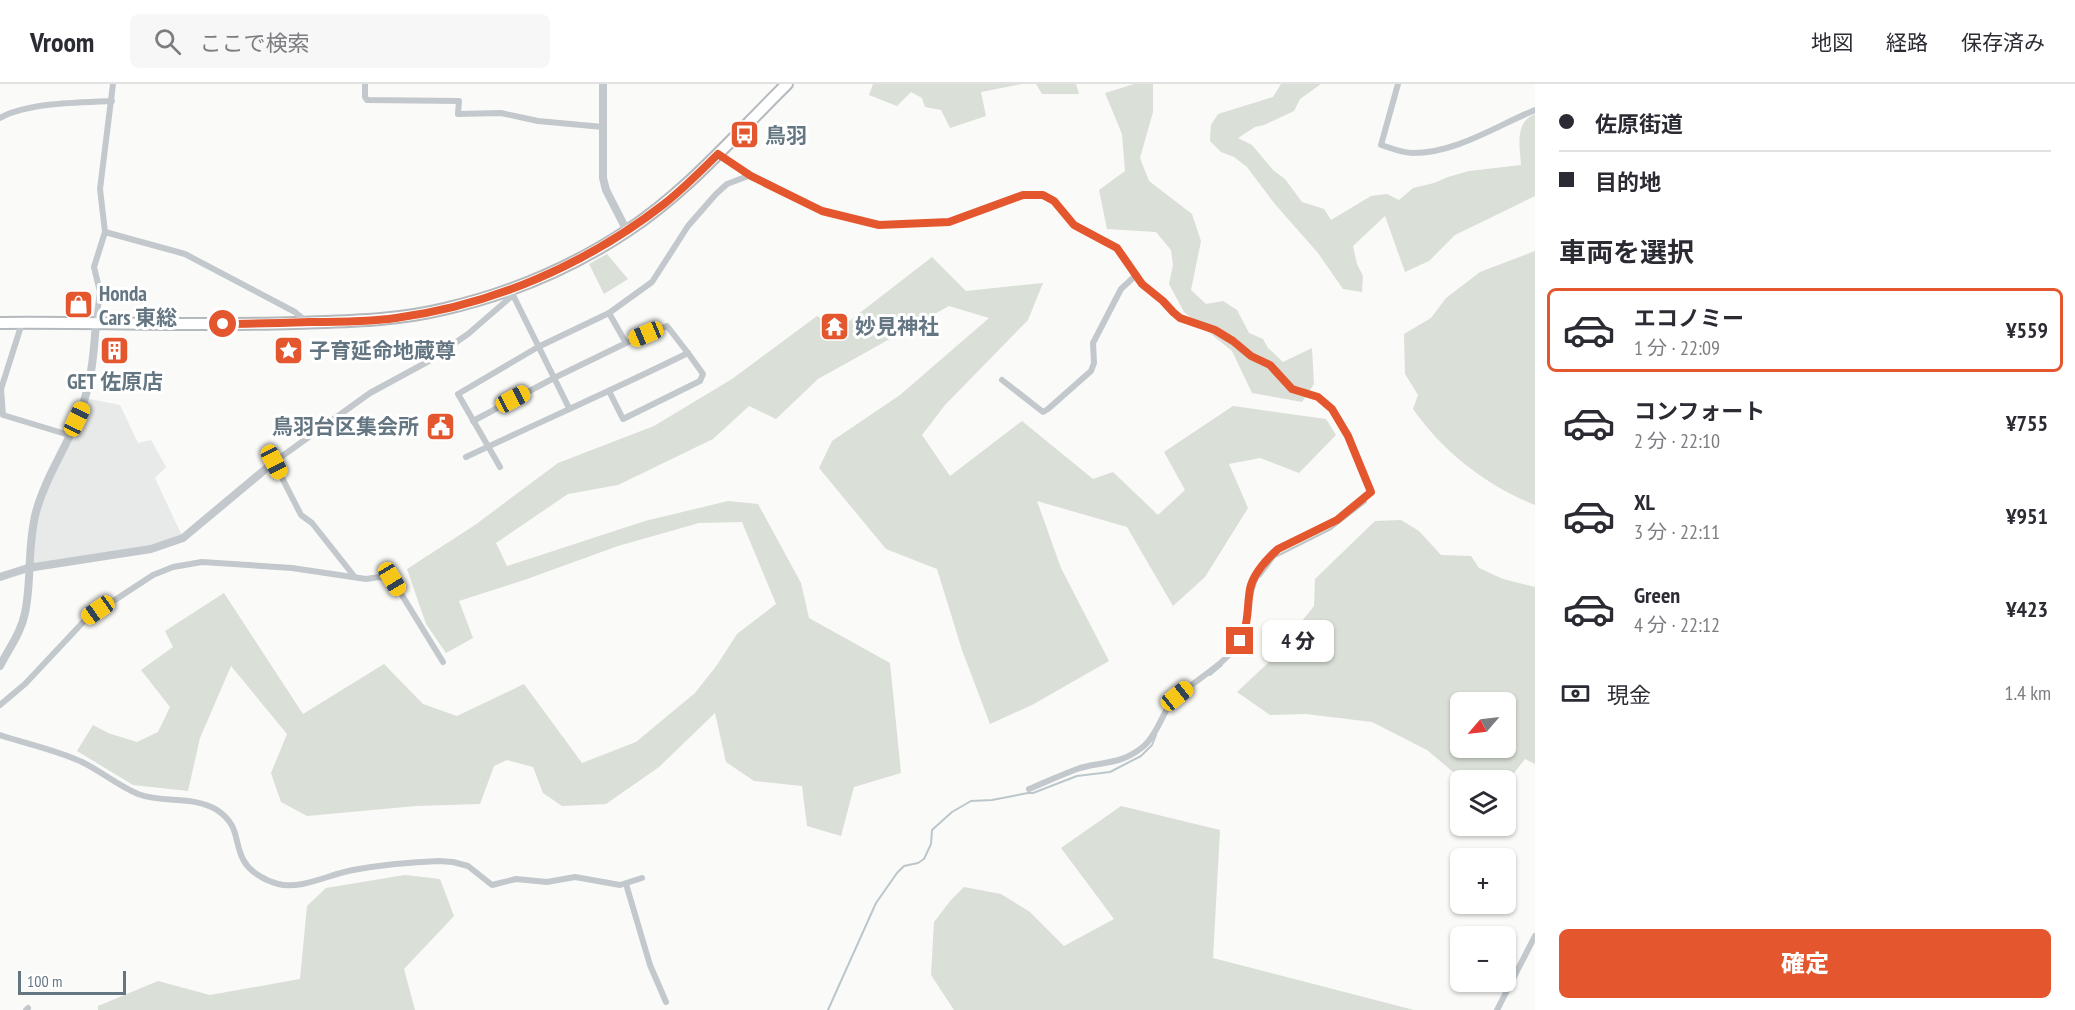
<!DOCTYPE html>
<html lang="ja">
<head>
<meta charset="utf-8">
<style>
	body { margin:0; font-family:"PT Sans Narrow","Noto Sans JP",sans-serif; background:#f7f7f7; color:#2b2b33; height:100vh; display:flex; flex-direction:column; font-size:22px; white-space:nowrap }
	* { box-sizing:border-box; margin:0 }
	p { font-size:20px; color:#7c7c81 }
	.icon { flex:none; width:33px; height:33px; fill:none; stroke:currentColor; stroke-width:2; stroke-linecap:round; stroke-linejoin:round }
	.map { position:relative; flex:1; overflow:hidden }
	.side { display:flex; flex-direction:column; background:#fff; width:540px }
	.side>* { flex:none }
	.banner { display:grid; align-content:center; height:132px; padding:0 24px; background:#fff }
	.needle { width:39px; rotate:242deg }
	.buttons { position:absolute; left:1450px; top:608px; display:grid; gap:12px }
	.buttons a { display:grid; place-items:center; width:66px; height:66px; border-radius:9px; background:#fff; box-shadow:0 2px 4px #0004; font-size:30px }
	.scale { position:absolute; left:18px; bottom:15px; width:108px; box-sizing:border-box; padding-left:6px; border:3px solid #657683; border-top:0; font-size:16px; line-height:21px; white-space:nowrap; color:#657683; -webkit-text-stroke:4px #fff; paint-order:stroke }
	.end { position:absolute; width:27px; height:27px; margin:-14px; border:8px solid #e4572e; background:#fff; box-shadow:0 0 0 3px #fff }
	.from { border-radius:50% }
	.bubble { position:absolute; height:42px; border-radius:9px; background:#fff; box-shadow:0 2px 4px #0004; font-size:20px; font-weight:800; line-height:42px; text-align:center }
	.car { position:absolute; width:18px; height:36px; margin:-18px -9px; border-radius:8px; box-shadow:0 0 4px 2px #0007; background:linear-gradient(#f5c518 24%,#345 0 40%,#f5c518 0 76%,#345 0 86%,#f5c518 0) }
	.banner b { display:flex; align-items:center; gap:21px; height:57px; font-size:22px }
	.banner b+b { border-top:2px solid #e1e1e2 }
	.banner i { width:15px; height:15px; background:#2b2b33 }
	ul { padding:0; list-style:none }
	li { display:flex; align-items:center; gap:18px; height:84px; margin:0 12px 9px; padding:0 12px; border:3px solid transparent; border-radius:9px }
	li div { flex:1 }
	li b { display:block; font-size:22px }
	li em { font-style:normal; font-weight:800 }
	li.selected { border-color:#e4572e }
	li>.icon { width:54px; height:54px; stroke-width:1.5 }
	h2 { padding:0 24px; font-size:27px; line-height:72px }
	.pay { display:flex; align-items:center; gap:15px; height:66px; padding:0 24px; font-size:22px }
	.pay p { margin-inline-start:auto }
	.button { display:flex; gap:12px; margin-top:auto; padding:12px 24px }
	.button a { flex:1; height:69px; border-radius:9px; background:#e4572e; color:#fff; font-size:24px; font-weight:800; line-height:69px; text-align:center }
	header { display:flex; align-items:center; gap:36px; box-sizing:border-box; height:84px; padding:0 30px; background:#fff; border-bottom:2px solid #e1e1e2 }
	header strong { font-size:28px }
	nav { display:flex; gap:33px; margin-inline-start:auto; font-size:21px }
	.search { width:420px; height:54px; background:#f7f7f7; display:flex; align-items:center; gap:15px; box-sizing:border-box; padding:0 21px; border-radius:9px; color:#7c7c81; font-size:22px }
	main { display:flex; flex:1; min-height:0 }
	.map>svg:first-child { display:block }
</style>
</head>
<body>
<header>
<strong>Vroom</strong>
<div class="search"><svg class="icon" aria-label="search" viewBox="0 0 24 24"><circle cx="10" cy="10" r="6"/><path d="M15 15l6 6"/></svg>ここで検索</div>
<nav><a>地図</a><a>経路</a><a>保存済み</a></nav>
</header>
<main>
<div class="map">
<svg width="1535" height="926" viewBox="0 0 1535 926">
	<rect width="100%" height="100%" fill="#fafaf8"/>
	<polygon fill="#e8e9e9" points="85,314 120,321 138,359 151,356 166,383 155,394 183,454 162,462 28,484 36,427"/>
	<g fill="#dadfd7" fill-rule="evenodd">
		<polygon points="873,0 1022,0 981,8 986,32 950,44 941,26 925,23 922,14 911,8 897,22 869,11"/>
		<polygon points="1036,0 1076,0 1079,10 1042,10"/>
		<polygon points="1134,0 1153,0 1153,28 1140,74 1149,97 1192,130 1201,157 1191,206 1206,220 1223,217 1237,226 1249,249 1263,255 1268,264 1283,278 1312,264 1314,300 1302,318 1252,309 1232,267 1184,228 1169,200 1173,181 1171,166 1156,148 1107,145 1099,106 1125,87 1122,50 1105,9"/>
		<path d="M1281 0H1321L1300 15 1294 27 1264 41 1255 43 1238 54 1252 61 1273 86 1285 95 1302 118 1324 125 1331 136 1371 112 1387 110 1399 116 1413 104 1434 99 1448 93 1469 87 1521 81C1520 64 1514 38 1535 30V112L1455 151 1429 177 1405 188 1385 132 1353 162 1357 180 1363 192 1362 208 1343 205 1318 169 1274 119 1247 83 1234 73 1221 68 1210 57 1211 41 1218 30 1273 13Z"/>
		<path d="M1535 167V421C1487 402 1443 368 1413 325L1418 311 1405 290 1404 250 1431 234 1446 214 1480 188Z"/>
		<polygon points="607,170 628,195 604,210 589,180"/>
		<polygon points="932,173 966,207 1043,199 1028,236 945,321 922,351 950,392 1022,337 1093,395 1113,388 1158,431 1185,406 1164,368 1233,322 1326,335 1336,351 1299,389 1260,374 1229,380 1248,424 1205,493 1173,522 1127,443 1037,417 1061,484 1109,577 1032,621 990,640 962,566 937,485 886,465 819,384 832,357 900,311 989,234 949,222 818,295 776,335 749,322 713,355 618,401 568,410 496,459 507,482 645,437 728,417 758,420 801,499 809,534 890,579 901,689 854,703 841,752 807,742 802,702 754,697 726,678 715,629 659,683 606,720 562,722 543,709 533,683 507,676 494,682 480,720 416,722 307,732 281,718 271,689 287,650 231,582 200,654 188,707 133,701 77,667 93,641 108,649 137,658 158,648 170,623 141,586 173,563 165,547 224,509 303,630 384,580 423,620 457,632 524,600 582,679 636,658 695,609 717,581 737,550 776,520 742,438 699,439 618,462 527,495 459,517 473,554 446,569 426,540 407,485 475,441 558,379 654,342 732,295 817,232 839,245"/>
		<path d="M1401 436 1419 447 1441 471 1471 472 1479 484 1503 495 1535 503V680L1525 675 1511 693 1479 696 1452 687 1427 666 1372 638 1306 630 1270 631 1237 608 1268 579 1314 522 1315 495 1375 437ZM1461 618H1506V663H1461Z"/>
		<polygon points="1121,722 1220,746 1213,874 1414,926 954,926 931,891 934,838 951,816 964,803 1001,810 1030,828 1064,862 1114,835 1061,764"/>
		<polygon points="405,791 440,795 454,832 404,885 415,926 98,926 98,922 158,897 210,911 300,895 307,822 326,804"/>
	</g>
	<g fill="none" stroke-linecap="round" stroke-linejoin="round">
		<g stroke="#bbc7cb" stroke-width="2">
			<polyline points="1260,493 1275,473 1331,445 1366,418"/>
			<polyline points="1210,591 1222,581"/>
			<polyline points="1173,621 1189,606"/>
			<polyline points="828,926 876,819 897,789 904,782 918,779 924,775 931,760 932,746 952,728 971,717 992,716 1028,709 1033,709 1077,692 1110,688 1141,672 1152,661 1156,651"/>
		</g>
		<defs>
			<path id="trunk" d="M0 239C98 238 197 242 295 239 346 237 395 237 444 225 509 210 571 184 627 147 688 107 735 51 787 0"/>
		</defs>
		<use href="#trunk" stroke="#b4b9bd" stroke-width="14"/>
		<g stroke="#c3c8cc" stroke-width="6">
			<polyline points="365,0 365,13 367,16 459,17 458,30 501,29 538,37 603,43"/>
			<path d="M1398 0 1381 61C1391 64 1402 69 1413 69 1456 69 1496 42 1535 26"/>
			<path d="M0 34C26 19 81 18 112 17"/>
			<path d="M718 71 751 91 822 127 879 141 949 138 1023 111H1043L1054 117 1074 141 1117 163 1142 200 1163 217 1173 228 1180 233 1215 246 1233 257 1251 272 1270 281 1292 305 1318 313 1332 325 1348 352 1371 408 1337 436 1278 465C1258 482 1251 500 1248 525 1247 534 1247 543 1243 551 1231 577 1201 592 1180 610 1162 624 1160 648 1144 662 1121 681 1105 677 1080 684 1063 690 1046 698 1029 705"/>
			<polyline points="105,148 185,170 295,228 307,238"/>
			<polyline points="512,209 569,324"/>
			<polyline points="609,229 652,198 688,142 716,110 727,100 751,91"/>
			<polyline points="96,238 100,208 94,183 105,148 100,105 113,0"/>
			<polyline points="22,239 1,305 3,331 69,351"/>
			<polyline points="1002,296 1043,328 1048,325 1091,287 1094,279 1093,259 1121,205 1135,192"/>
			<polyline points="609,307 623,335 700,297 703,290 688,269"/>
			<polyline points="473,337 554,294 626,259"/>
			<path d="M466 373C540 338 615 305 688 269L667 242 626 259 609 229 538 263 458 310 500 383"/>
			<polyline points="354,492 312,439 301,431 274,378 370,309 429,277 468,250 513,211"/>
			<polyline points="0,621 25,600 86,535 153,491 173,483 202,478 292,484 366,495 379,493 392,495 443,578"/>
			<path d="M0 651C27 660 57 666 82 678 101 687 118 702 138 710 164 720 192 711 217 726 241 742 233 758 244 777 250 788 266 797 278 800 301 806 330 790 353 786 381 781 411 778 439 777L453 778 468 782 492 801 516 795 547 798 575 793 620 801 642 794"/>
			<polyline points="626,800 650,881 666,918"/>
			<polyline points="26,926 28,924"/>
			<polyline points="1497,926 1535,852"/>
		</g>
		<g stroke="#c3c8cc" stroke-width="8">
			<polyline points="603,0 603,94 606,106 627,147"/>
			<polyline points="0,493 28,484 151,465 183,454 274,378"/>
			<path d="M0 582C9 564 21 549 25 529 32 496 27 462 36 428 46 391 69 360 82 323 92 295 94 267 96 238"/>
		</g>
		<use href="#trunk" stroke="#fff" stroke-width="10"/>
	</g>
	<g fill="none" stroke-linecap="round" stroke-linejoin="round">
		<path stroke="#e4572e" stroke-width="8" d="M223 240C252 240 281 239 310 238 338 238 367 238 396 234 493 221 587 180 664 120 683 105 701 87 718 70L751 92 822 127 879 141 949 138 1023 111H1043L1054 117 1074 141 1117 164 1142 200 1163 217 1173 228 1180 234 1215 246 1233 257 1251 272 1270 281 1292 305 1318 313 1332 325 1348 352 1371 408 1337 436 1278 465C1267 475 1253 490 1250 505 1247 522 1249 541 1240 557"/>
	</g>
	<defs>
		<symbol id="bus-square" viewBox="-11 -11 22 22"><rect x="-9" y="-9" width="18" height="18" rx="4" fill="#e4572e" stroke="#fff"/><path d="M-5-6H5V4H4V6H2V4H-2V6H-4V4H-5ZM-3.5-4V0h7V-4ZM-3.5 1.2v1.5H-2V1.2ZM2 1.2v1.5H3.5V1.2Z" fill="#fff"/></symbol>
		<symbol id="shop-square" viewBox="-11 -11 22 22"><rect x="-9" y="-9" width="18" height="18" rx="4" fill="#e4572e" stroke="#fff"/><path d="M-5-2.5h2.3a2.7 3.5 0 0 1 5.4 0H5L5.5 6h-11ZM-1.5-2.5h3a1.5 2.3 0 0 0-3 0Z" fill="#fff"/></symbol>
		<symbol id="temple-square" viewBox="-11 -11 22 22"><rect x="-9" y="-9" width="18" height="18" rx="4" fill="#e4572e" stroke="#fff"/><path d="M0-6L5-2H3V0L6.5 2.5H4V6H1.5V3h-3V6H-4V2.5H-6.5L-3 0V-2H-5Z" fill="#fff"/></symbol>
		<symbol id="building-square" viewBox="-11 -11 22 22"><rect x="-9" y="-9" width="18" height="18" rx="4" fill="#e4572e" stroke="#fff"/><path d="M-4-6H4V6H1V3H-1V6H-4ZM-2.5-4.3h1.7v1.8h-1.7ZM.8-4.3h1.7v1.8H.8ZM-2.5-1h1.7V.8h-1.7ZM.8-1h1.7V.8H.8Z" fill="#fff"/></symbol>
		<symbol id="sight-square" viewBox="-11 -11 22 22"><rect x="-9" y="-9" width="18" height="18" rx="4" fill="#e4572e" stroke="#fff"/><path d="M0-6L1.8-2.2L6-1.7L2.9 1.2L3.7 5.4L0 3.3L-3.7 5.4L-2.9 1.2L-6-1.7L-1.8-2.2Z" fill="#fff"/></symbol>
		<symbol id="civic-square" viewBox="-11 -11 22 22"><rect x="-9" y="-9" width="18" height="18" rx="4" fill="#e4572e" stroke="#fff"/><path d="M-.6-6.5H3V-4.5H.6V-3L4-1V1h2V6H-6V1h2V-1L-.6-3ZM-1.2 2.5V6h2.4V2.5Z" fill="#fff"/></symbol>
	</defs>
	<g fill-rule="evenodd">
		<use href="#bus-square" x="728" y="34" width="33" height="33"/>
		<use href="#shop-square" x="62" y="204" width="33" height="33"/>
		<use href="#temple-square" x="818" y="226" width="33" height="33"/>
		<use href="#building-square" x="98" y="250" width="33" height="33"/>
		<use href="#sight-square" x="272" y="250" width="33" height="33"/>
		<use href="#civic-square" x="424" y="326" width="33" height="33"/>
	</g>
	<g text-anchor="middle" dominant-baseline="central" stroke-width="6" stroke-linejoin="round" paint-order="stroke">
		<g font-size="21" font-weight="bold" fill="#657683" stroke="#fff" text-anchor="start">
			<text x="765" y="51">鳥羽</text>
			<text x="99" y="209">Honda<tspan x="99" dy="24">Cars 東総</tspan></text>
			<text x="855" y="242">妙見神社</text>
			<text x="309" y="266">子育延命地蔵尊</text>
			<text x="115" y="297" text-anchor="middle">GET 佐原店</text>
			<text x="419" y="342" text-anchor="end">鳥羽台区集会所</text>
		</g>
	</g>
</svg>
<div class="buttons">
<a><svg class="needle" viewBox="-14 -14 28 28"><path d="M0-13l5 13h-10z" fill="#e53935"/><path d="M0 13l5-13h-10z" fill="#7c7c81"/></svg></a>
<a><svg class="icon" aria-label="layers" viewBox="0 0 24 24"><path d="M12 4l9 5-9 5-9-5zM3 14l9 5 9-5"/></svg></a>
<a>+</a>
<a>−</a>
</div>
<div class="scale">100 m</div>
<i class="end from" style="left:223px;top:240px"></i>
<i class="end" style="left:1240px;top:557px"></i>
<div class="bubble" style="left:1262px;top:536px;width:72px">4 分</div>
<i class="car" style="left:646px;top:250px;rotate:247deg"></i>
<i class="car" style="left:513px;top:315px;rotate:62deg"></i>
<i class="car" style="left:77px;top:335px;rotate:25deg"></i>
<i class="car" style="left:274px;top:378px;rotate:153deg"></i>
<i class="car" style="left:392px;top:495px;rotate:149deg"></i>
<i class="car" style="left:98px;top:526px;rotate:235deg"></i>
<i class="car" style="left:1177px;top:612px;rotate:51deg"></i>
</div>
<section class="side">
<div class="banner">
<b><i class="from"></i>佐原街道</b>
<b><i></i>目的地</b>
</div>
<h2>車両を選択</h2>
<ul>
<li class="selected"><svg class="icon" aria-label="car" viewBox="0 0 24 24"><path d="M5 17H2v-5l4-1 3-4h7l3 4 3 1v5h-3M9 17h6M6 11h13"/><circle cx="7" cy="17" r="2"/><circle cx="17" cy="17" r="2"/></svg><div><b>エコノミー</b><p>1 分 · 22:09</p></div><em>¥559</em></li>
<li><svg class="icon" aria-label="car" viewBox="0 0 24 24"><path d="M5 17H2v-5l4-1 3-4h7l3 4 3 1v5h-3M9 17h6M6 11h13"/><circle cx="7" cy="17" r="2"/><circle cx="17" cy="17" r="2"/></svg><div><b>コンフォート</b><p>2 分 · 22:10</p></div><em>¥755</em></li>
<li><svg class="icon" aria-label="car" viewBox="0 0 24 24"><path d="M5 17H2v-5l4-1 3-4h7l3 4 3 1v5h-3M9 17h6M6 11h13"/><circle cx="7" cy="17" r="2"/><circle cx="17" cy="17" r="2"/></svg><div><b>XL</b><p>3 分 · 22:11</p></div><em>¥951</em></li>
<li><svg class="icon" aria-label="car" viewBox="0 0 24 24"><path d="M5 17H2v-5l4-1 3-4h7l3 4 3 1v5h-3M9 17h6M6 11h13"/><circle cx="7" cy="17" r="2"/><circle cx="17" cy="17" r="2"/></svg><div><b>Green</b><p>4 分 · 22:12</p></div><em>¥423</em></li>
</ul>
<div class="pay"><svg class="icon" aria-label="cash" viewBox="0 0 24 24"><path d="M3 7h18v10H3z"/><circle cx="12" cy="12" r="2"/></svg>現金<p>1.4 km</p></div>
<div class="button"><a>確定</a></div>
</section>
</main>
</body>
</html>
